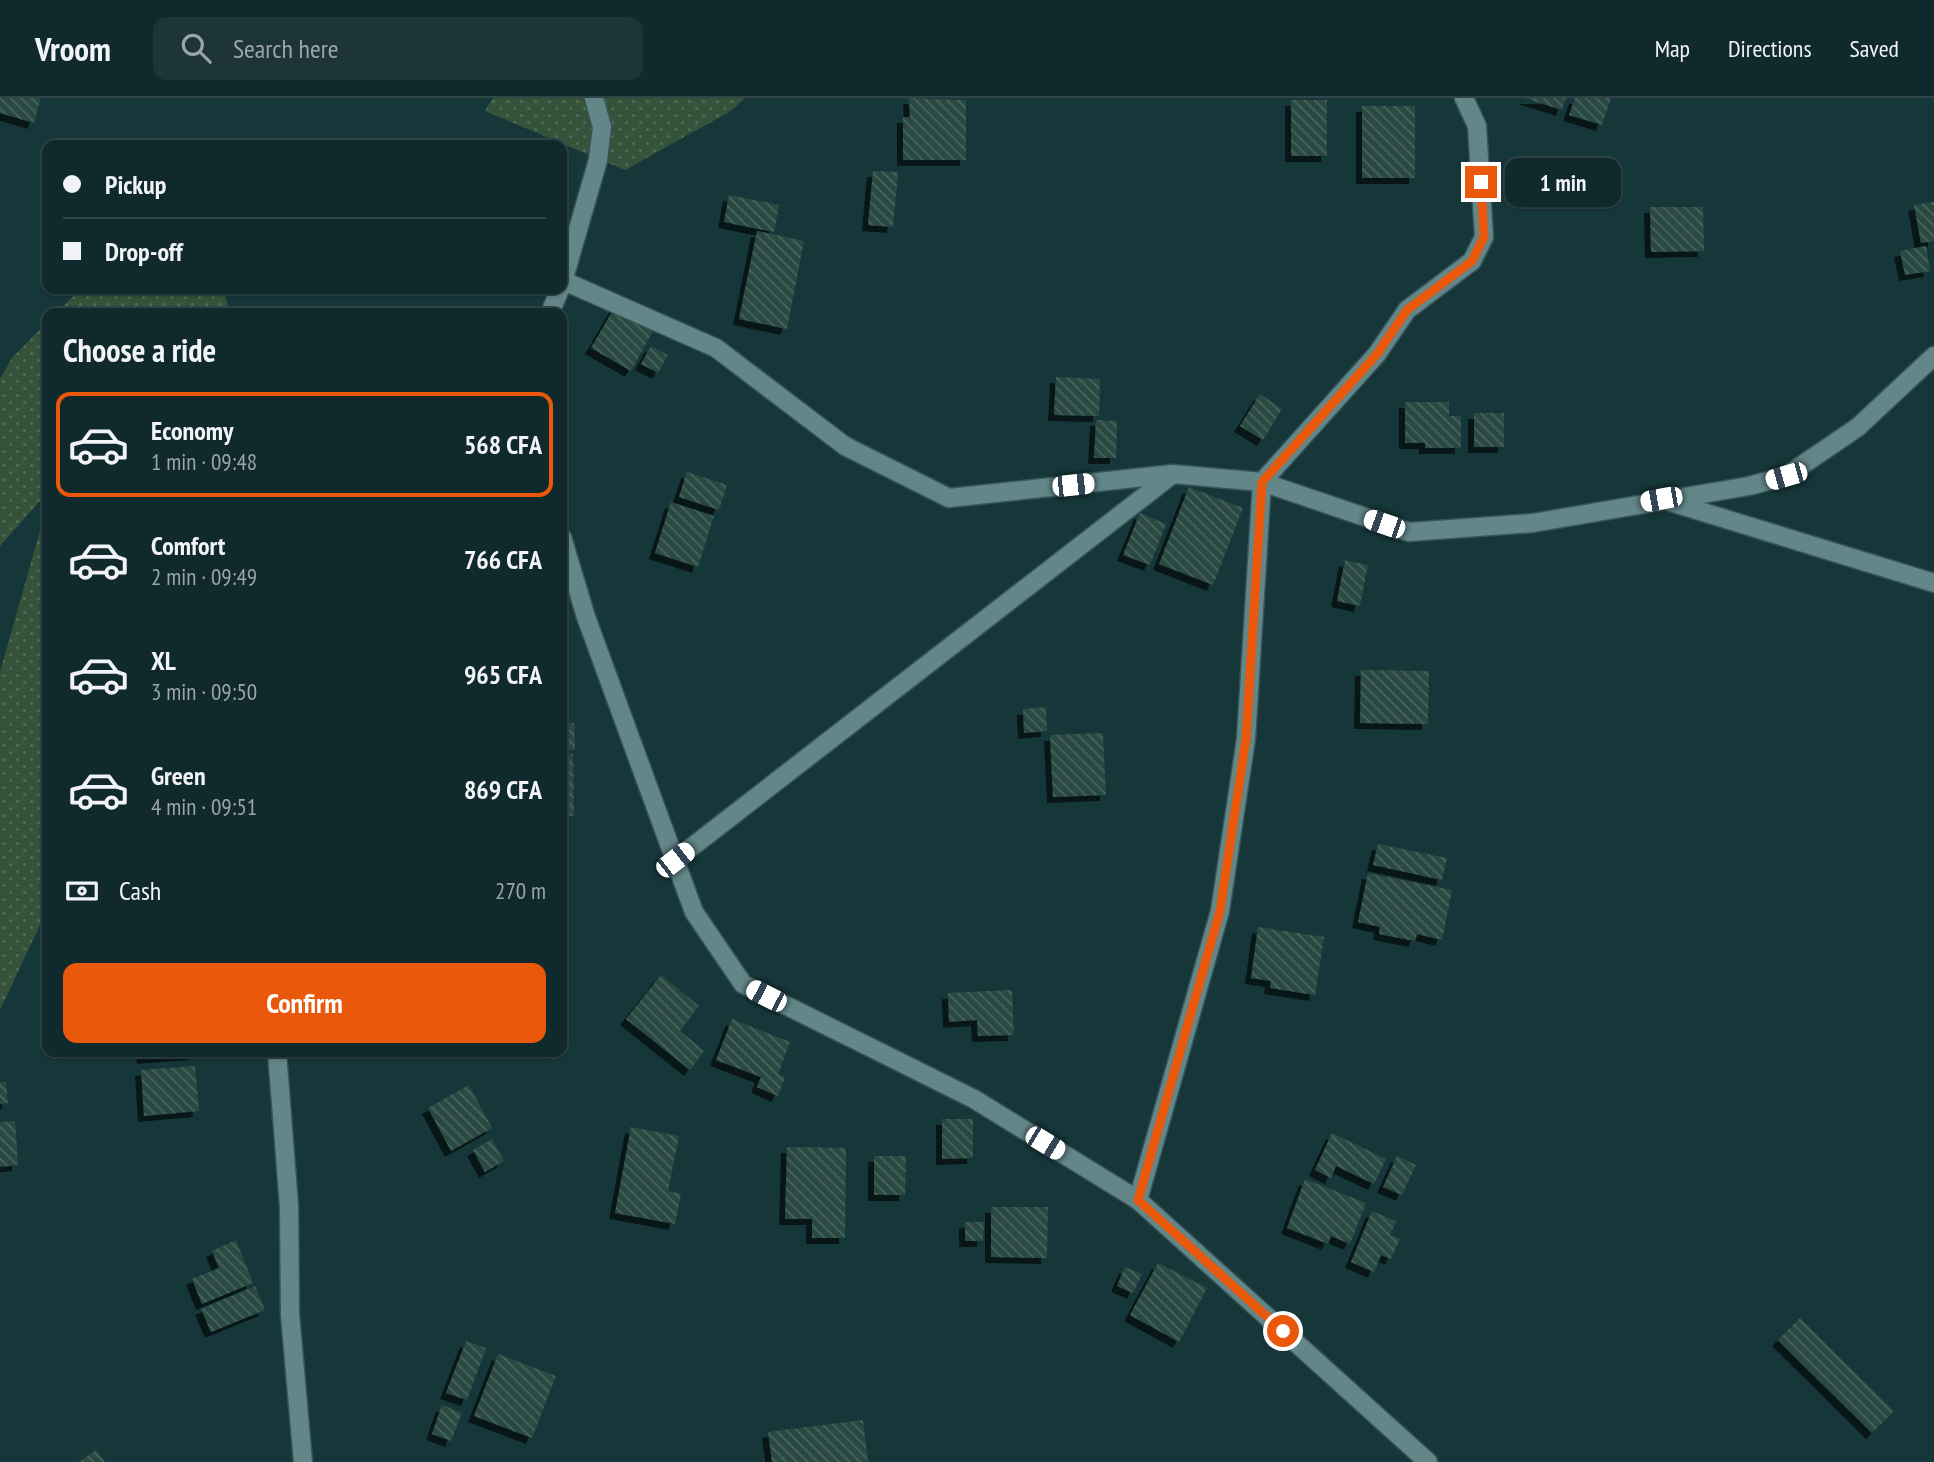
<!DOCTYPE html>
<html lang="en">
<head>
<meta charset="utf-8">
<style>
	body { margin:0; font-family:"PT Sans Narrow",sans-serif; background:#1e3538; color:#f1f3f6; height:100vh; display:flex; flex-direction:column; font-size:26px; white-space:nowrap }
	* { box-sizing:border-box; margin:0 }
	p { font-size:23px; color:#9ca6a9 }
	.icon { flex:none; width:38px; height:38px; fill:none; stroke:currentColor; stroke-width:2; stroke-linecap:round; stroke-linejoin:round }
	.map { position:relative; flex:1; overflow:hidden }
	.sheet { position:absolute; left:42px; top:210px; width:525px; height:749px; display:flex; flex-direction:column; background:#10292c; border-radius:14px; box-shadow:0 2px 5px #0004,0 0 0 2px #304548 }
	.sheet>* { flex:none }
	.guide { position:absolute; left:42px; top:42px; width:525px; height:154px; border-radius:14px; box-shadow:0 2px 5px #0004,0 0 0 2px #304548; display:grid; align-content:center; height:154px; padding:0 21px; background:#10292c }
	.end { position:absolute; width:32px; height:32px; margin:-16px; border:9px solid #ea580c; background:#fff; box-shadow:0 0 0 4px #fff }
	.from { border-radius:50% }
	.bubble { position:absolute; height:49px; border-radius:14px; background:#10292c; box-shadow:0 2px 5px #0004,0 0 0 2px #304548; font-size:23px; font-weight:700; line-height:49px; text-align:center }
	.car { position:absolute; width:21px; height:42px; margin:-21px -10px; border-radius:9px; box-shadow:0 0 5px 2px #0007; background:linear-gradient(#fff 24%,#345 0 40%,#fff 0 76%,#345 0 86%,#fff 0) }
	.guide b { display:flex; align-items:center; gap:24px; height:66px; font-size:26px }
	.guide b+b { border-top:2px solid #304548 }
	.guide i { width:18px; height:18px; background:#f1f3f6 }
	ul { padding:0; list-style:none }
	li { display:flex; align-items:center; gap:21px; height:105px; margin:0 14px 10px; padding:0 7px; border:4px solid transparent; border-radius:14px }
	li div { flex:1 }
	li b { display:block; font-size:26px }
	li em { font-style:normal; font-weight:700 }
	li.active { border-color:#ea580c }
	li>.icon { width:63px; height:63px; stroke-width:1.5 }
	h2 { padding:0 21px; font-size:32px; line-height:84px }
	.pay { display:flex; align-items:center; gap:18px; height:77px; padding:0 21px; font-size:26px }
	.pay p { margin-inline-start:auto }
	.button { display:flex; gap:14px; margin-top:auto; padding:14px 21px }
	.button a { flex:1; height:80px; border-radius:14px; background:#ea580c; color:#fff; font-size:28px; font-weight:700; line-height:80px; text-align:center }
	header { display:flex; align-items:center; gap:42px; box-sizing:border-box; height:98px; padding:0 35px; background:#10292c; border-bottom:2px solid #304548 }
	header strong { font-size:33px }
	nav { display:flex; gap:38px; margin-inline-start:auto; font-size:24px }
	.search { width:490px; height:63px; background:#1e3538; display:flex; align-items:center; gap:18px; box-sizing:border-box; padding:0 24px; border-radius:14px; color:#9ca6a9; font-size:26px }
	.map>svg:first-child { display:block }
</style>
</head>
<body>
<header>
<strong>Vroom</strong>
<div class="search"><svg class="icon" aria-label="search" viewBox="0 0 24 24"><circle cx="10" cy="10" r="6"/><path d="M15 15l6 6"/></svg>Search here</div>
<nav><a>Map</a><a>Directions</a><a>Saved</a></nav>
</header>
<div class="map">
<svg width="1934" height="1364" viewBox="0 0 1934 1364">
	<defs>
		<pattern id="grass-dots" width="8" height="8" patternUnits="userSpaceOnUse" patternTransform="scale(1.75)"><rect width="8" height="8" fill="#35533b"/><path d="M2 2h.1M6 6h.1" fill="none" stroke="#516b57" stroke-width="1.8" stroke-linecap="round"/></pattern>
		<pattern id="building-back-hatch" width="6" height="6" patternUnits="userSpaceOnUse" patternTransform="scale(1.75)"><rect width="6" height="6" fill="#2b4a42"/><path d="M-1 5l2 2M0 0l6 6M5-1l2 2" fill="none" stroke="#48645d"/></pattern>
		<filter id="shadow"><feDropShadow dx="-6" dy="6" stdDeviation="0" flood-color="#0009"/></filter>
	</defs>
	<rect width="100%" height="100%" fill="#16373a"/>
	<g fill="url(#grass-dots)">
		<polygon points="493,0 745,0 731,13 625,72 485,13"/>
		<polygon points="81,191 224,191 229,215 56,215"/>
		<polygon points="47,224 47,395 0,448 0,281 12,260"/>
		<polygon points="47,408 47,812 0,912 0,574"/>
	</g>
	<g fill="url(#building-back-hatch)" filter="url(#shadow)">
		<polygon points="0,0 41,0 34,25 0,15"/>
		<polygon points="909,0 966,2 966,62 903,62 903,19 910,19"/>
		<polygon points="1524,0 1566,0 1562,12"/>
		<polygon points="1575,0 1611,0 1602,27 1569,17"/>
		<rect x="1291" y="2" width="36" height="56"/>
		<rect x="1362" y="8" width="53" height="72"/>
		<polygon points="873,73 898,74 893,129 868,127"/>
		<polygon points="729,97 779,107 774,134 724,124"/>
		<polygon points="1934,104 1934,143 1921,145 1914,107"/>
		<polygon points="1650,109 1703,109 1704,153 1651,154"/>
		<polygon points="757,133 804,143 787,231 739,221"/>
		<polygon points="1926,148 1930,173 1905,177 1900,153"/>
		<polygon points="616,207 655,229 631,273 591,250"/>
		<polygon points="651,248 668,257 658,275 641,266"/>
		<polygon points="1056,279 1100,281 1099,318 1054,317"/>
		<polygon points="1260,296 1282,311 1263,342 1240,328"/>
		<polygon points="1405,304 1449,304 1449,318 1461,318 1461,350 1425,350 1425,345 1405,345"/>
		<rect x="1474" y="315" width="30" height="34"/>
		<polygon points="1096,322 1117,323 1116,360 1094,360"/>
		<polygon points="687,374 727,387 719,412 679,399"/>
		<polygon points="1189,389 1243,410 1213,487 1159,466"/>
		<polygon points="671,404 714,418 698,469 655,455"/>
		<polygon points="1140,415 1166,426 1150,467 1123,457"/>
		<polygon points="1345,462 1368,467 1360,508 1337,503"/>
		<polygon points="1361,572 1429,573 1428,626 1360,625"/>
		<polygon points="1046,609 1047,633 1024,635 1023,611"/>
		<polygon points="574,625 575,652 562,652 562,626"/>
		<polygon points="1103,635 1106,697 1053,699 1050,637"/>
		<polygon points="562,656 573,656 574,718 562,718"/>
		<polygon points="1378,746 1447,760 1442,782 1373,767"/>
		<polygon points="1368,775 1452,792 1442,842 1417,836 1415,843 1379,836 1380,829 1358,824"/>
		<polygon points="1258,829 1324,839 1315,897 1270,890 1271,883 1251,880"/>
		<polygon points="661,877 699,908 680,933 704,953 690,972 626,921"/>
		<polygon points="1012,892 1014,937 978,938 977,922 949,924 948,895"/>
		<polygon points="732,921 790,944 778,976 785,979 778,998 757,989 761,979 716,962"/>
		<polygon points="142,954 195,954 195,956 143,960"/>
		<polygon points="195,968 199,1013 144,1018 141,972"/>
		<polygon points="0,984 6,984 8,1005 0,1006"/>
		<polygon points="469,987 492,1030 451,1053 428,1010"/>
		<polygon points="942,1021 973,1021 973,1060 942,1061"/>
		<polygon points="15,1023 18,1067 0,1069 0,1024"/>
		<polygon points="631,1029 679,1038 668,1093 681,1096 675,1126 615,1115"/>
		<polygon points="1332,1035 1386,1061 1374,1086 1336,1068 1331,1080 1315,1072"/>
		<polygon points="492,1041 504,1063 485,1074 473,1052"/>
		<polygon points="787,1049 846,1050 845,1140 812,1140 812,1121 785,1121"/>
		<polygon points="874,1058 906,1058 905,1097 874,1097"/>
		<polygon points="1397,1058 1416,1067 1402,1097 1383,1089"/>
		<polygon points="1305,1081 1366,1105 1350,1146 1331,1138 1328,1146 1287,1130"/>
		<polygon points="991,1109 1048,1109 1047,1160 991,1159"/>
		<polygon points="1372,1113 1396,1123 1390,1137 1400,1141 1391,1161 1381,1157 1374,1174 1351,1164"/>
		<polygon points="965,1124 984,1124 983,1143 965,1143"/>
		<polygon points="236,1142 253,1185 202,1206 192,1181 219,1170 212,1153"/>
		<polygon points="1158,1165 1207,1190 1179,1244 1130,1217"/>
		<polygon points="1125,1169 1142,1176 1133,1195 1117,1188"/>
		<polygon points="255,1188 265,1212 211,1234 201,1211"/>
		<polygon points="1800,1220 1894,1313 1872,1335 1778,1242"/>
		<polygon points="466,1243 486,1250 467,1302 446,1295"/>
		<polygon points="498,1256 556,1278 532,1340 474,1318"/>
		<polygon points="442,1307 462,1315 451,1343 432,1336"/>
		<polygon points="863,1322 868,1364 772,1364 768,1334"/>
		<polygon points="96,1352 105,1364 79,1364"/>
	</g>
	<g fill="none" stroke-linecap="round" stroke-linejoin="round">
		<defs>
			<g id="minor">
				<polyline points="564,183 716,250 845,348 949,400 1173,376 1262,384 1409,434 1533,425 1749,388 1786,378 1858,329 1934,258"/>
				<polyline points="1667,403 1934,485"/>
				<polyline points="675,762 1173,376"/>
				<polyline points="277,954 289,1108 290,1216 303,1364"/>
				<polyline points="1138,1102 1220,813 1246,641 1262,384 1377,256 1407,212 1472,163 1484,139 1477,28 1464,0"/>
			</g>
			<g id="tertiary">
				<polyline points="562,187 598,62 602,29 594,0"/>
				<polyline points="550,215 560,191"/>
				<polyline points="562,439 586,519 694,814 743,886 974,1001 1138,1102 1428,1364"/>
			</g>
		</defs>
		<use href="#minor" stroke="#385456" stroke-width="21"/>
		<use href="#tertiary" stroke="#385456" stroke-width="21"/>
		<use href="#minor" stroke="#638689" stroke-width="18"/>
		<use href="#tertiary" stroke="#638689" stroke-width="18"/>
	</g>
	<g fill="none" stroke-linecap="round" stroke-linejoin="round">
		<polyline stroke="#ea580c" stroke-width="9" points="1283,1233 1138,1102 1220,813 1246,641 1262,384 1377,256 1407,212 1472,163 1484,139 1481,84"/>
	</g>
</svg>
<i class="end from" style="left:1283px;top:1233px"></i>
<i class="end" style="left:1481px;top:84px"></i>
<div class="bubble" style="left:1505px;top:60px;width:116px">1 min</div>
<i class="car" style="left:1786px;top:378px;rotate:254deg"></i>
<i class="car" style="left:1073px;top:387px;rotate:84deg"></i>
<i class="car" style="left:1661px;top:401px;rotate:260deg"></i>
<i class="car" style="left:1384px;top:426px;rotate:289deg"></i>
<i class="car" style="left:675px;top:762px;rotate:52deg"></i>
<i class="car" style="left:766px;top:898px;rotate:297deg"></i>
<i class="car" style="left:1045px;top:1045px;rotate:121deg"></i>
<div class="guide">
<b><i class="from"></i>Pickup</b>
<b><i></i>Drop-off</b>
</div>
<section class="sheet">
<h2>Choose a ride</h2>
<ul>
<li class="active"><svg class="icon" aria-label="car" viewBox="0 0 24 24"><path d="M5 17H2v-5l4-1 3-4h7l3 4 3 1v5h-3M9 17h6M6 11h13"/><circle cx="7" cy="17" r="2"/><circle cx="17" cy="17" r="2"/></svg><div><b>Economy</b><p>1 min · 09:48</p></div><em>568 CFA</em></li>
<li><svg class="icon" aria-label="car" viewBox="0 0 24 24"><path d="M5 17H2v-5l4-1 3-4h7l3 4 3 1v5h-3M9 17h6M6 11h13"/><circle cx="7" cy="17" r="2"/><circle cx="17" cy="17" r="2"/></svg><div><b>Comfort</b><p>2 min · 09:49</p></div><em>766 CFA</em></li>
<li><svg class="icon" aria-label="car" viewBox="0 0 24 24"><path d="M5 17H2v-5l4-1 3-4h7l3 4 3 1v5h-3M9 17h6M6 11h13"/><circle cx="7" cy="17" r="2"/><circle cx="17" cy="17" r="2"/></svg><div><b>XL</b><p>3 min · 09:50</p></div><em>965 CFA</em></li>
<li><svg class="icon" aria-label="car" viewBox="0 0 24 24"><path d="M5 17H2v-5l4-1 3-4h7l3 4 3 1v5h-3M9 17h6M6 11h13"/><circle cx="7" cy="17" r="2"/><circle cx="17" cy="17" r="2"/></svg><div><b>Green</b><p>4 min · 09:51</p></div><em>869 CFA</em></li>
</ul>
<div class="pay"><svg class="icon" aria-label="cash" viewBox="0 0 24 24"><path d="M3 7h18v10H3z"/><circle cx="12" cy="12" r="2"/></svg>Cash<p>270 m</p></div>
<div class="button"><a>Confirm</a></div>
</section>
</div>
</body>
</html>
